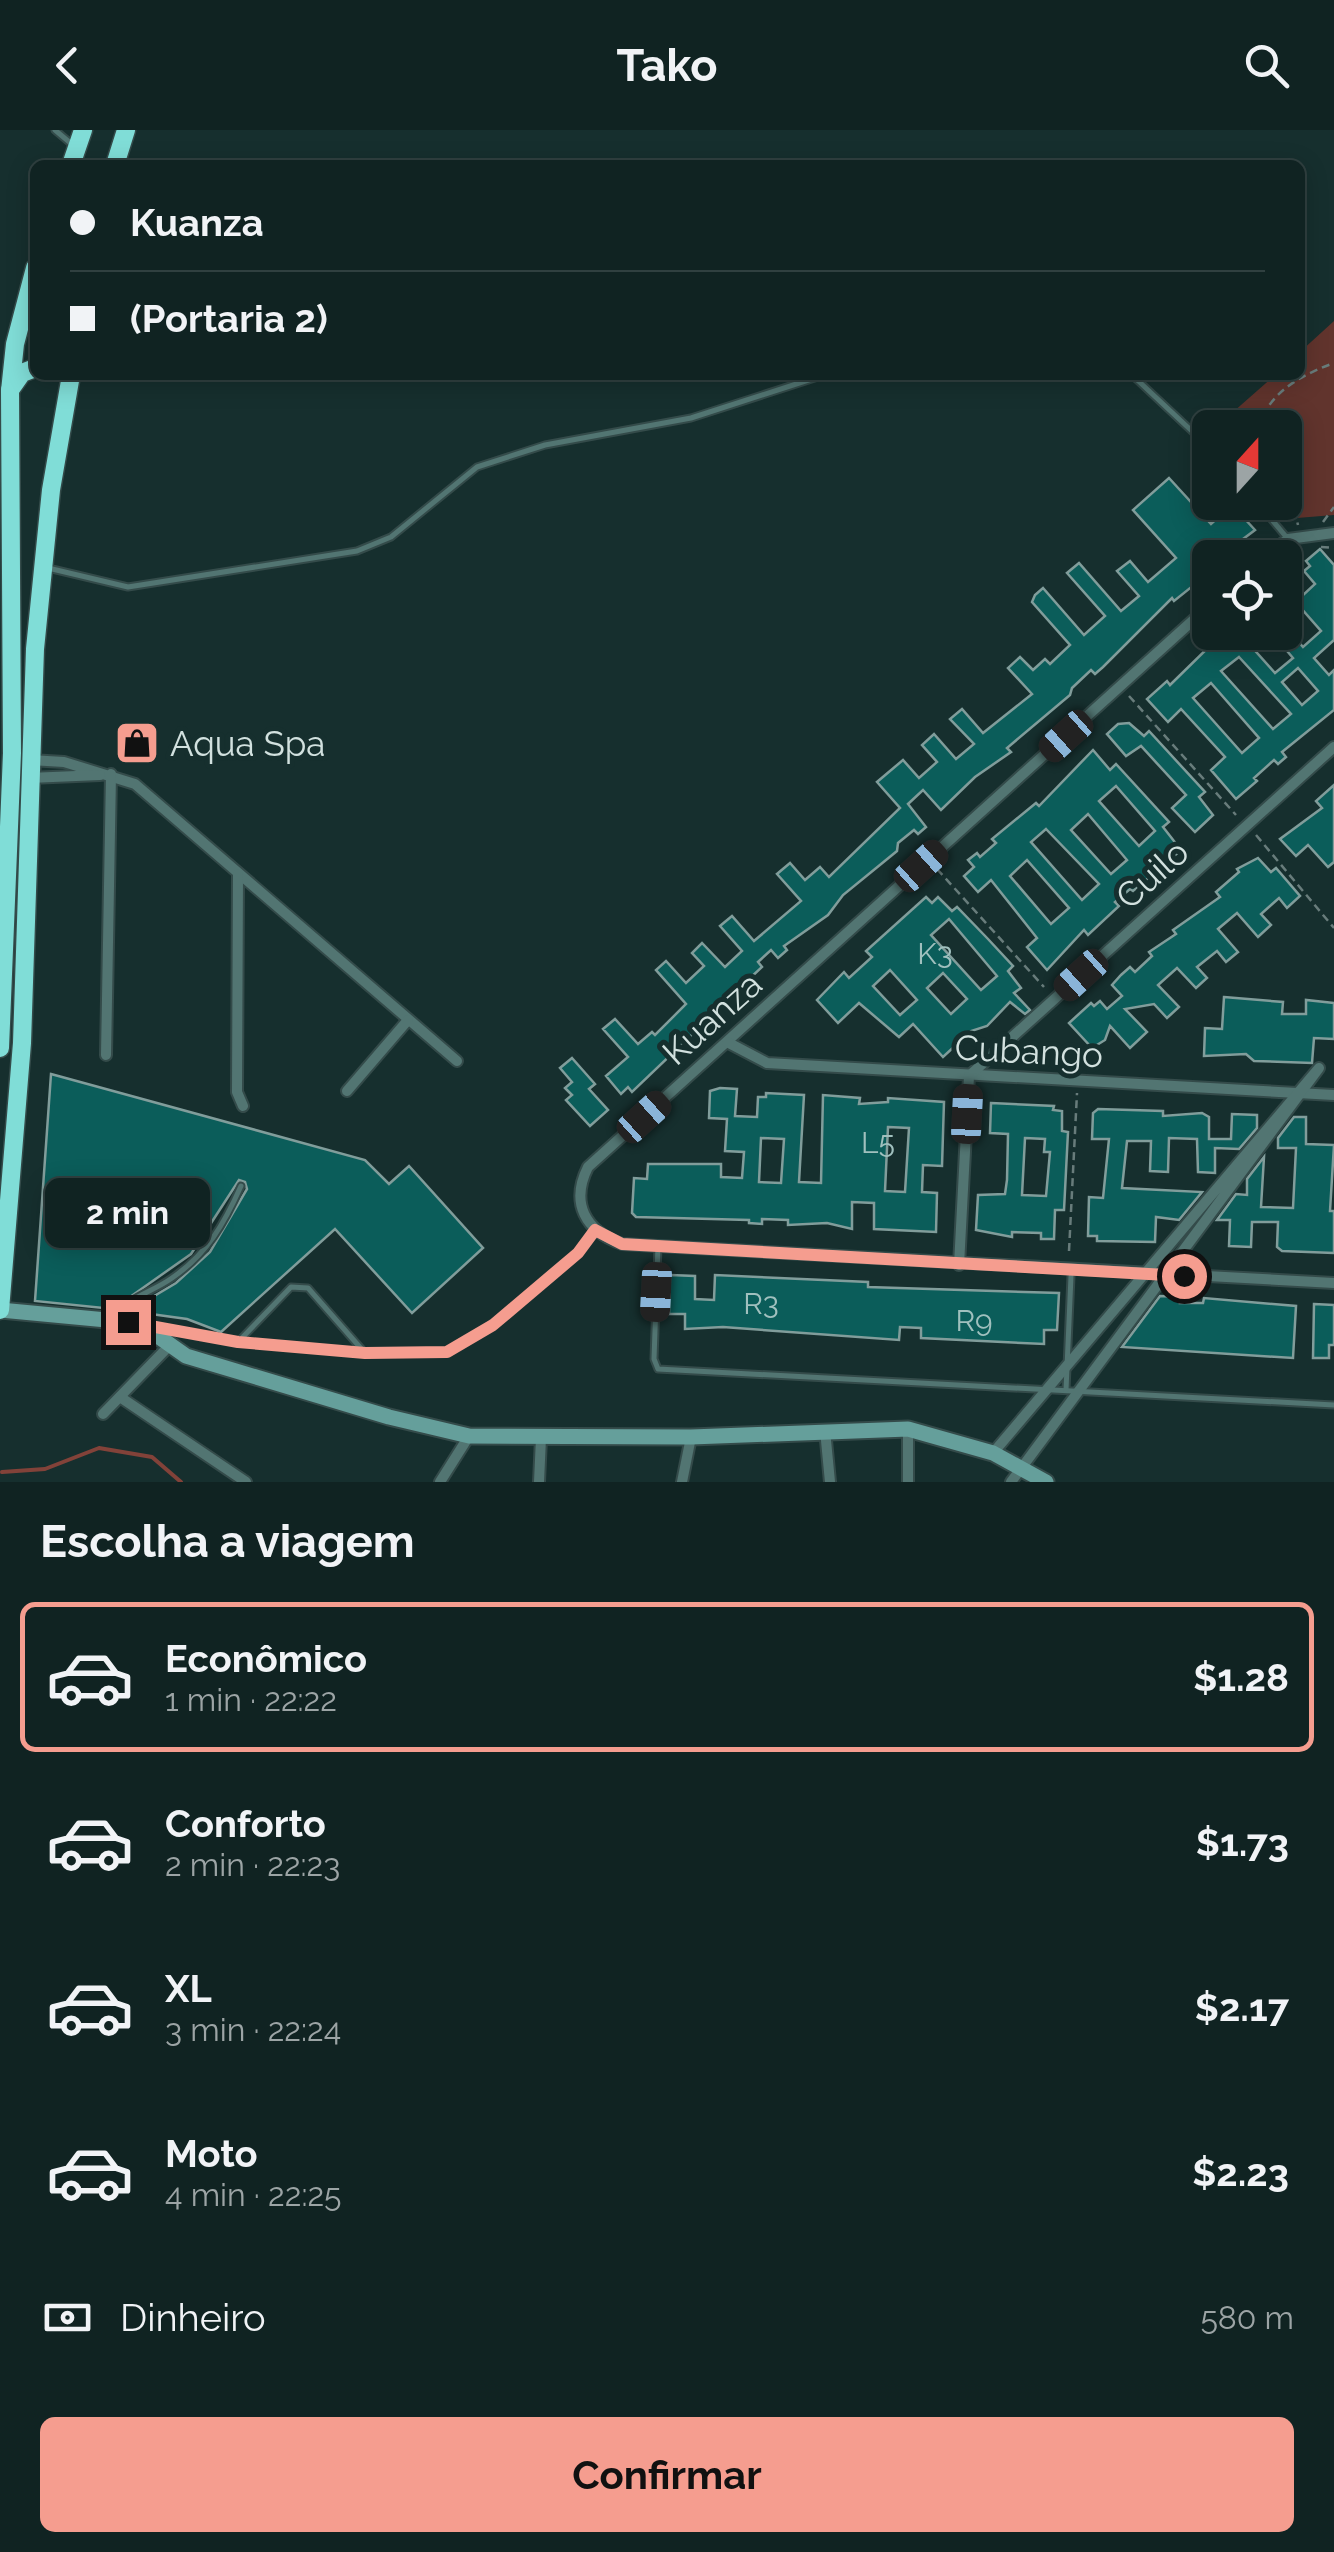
<!DOCTYPE html>
<html lang="pt">
<head>
<meta charset="utf-8">
<style>
	body { margin:0; font-family:Raleway,sans-serif; background:#192b2a; color:#f1f3f6; height:100vh; display:flex; flex-direction:column; font-size:38px; white-space:nowrap }
	* { box-sizing:border-box; margin:0 }
	p { font-size:32px; color:#9ca4a5 }
	.icon { flex:none; width:55px; height:55px; fill:none; stroke:currentColor; stroke-width:2; stroke-linecap:round; stroke-linejoin:round }
	.map { position:relative; height:1352px; overflow:hidden }
	.sheet { display:flex; flex-direction:column; background:#102322; flex:1 }
	.sheet>* { flex:none }
	.banner { position:absolute; left:30px; top:30px; width:1275px; height:220px; border-radius:15px; box-shadow:0 5px 25px #0003,0 0 0 2px #304040; display:grid; align-content:center; height:220px; padding:0 40px; background:#102322 }
	.needle { width:65px; rotate:21deg }
	.fabs { position:absolute; left:1192px; top:280px; display:grid; gap:20px }
	.fabs a { display:grid; place-items:center; width:110px; height:110px; border-radius:15px; background:#102322; box-shadow:0 5px 25px #0003,0 0 0 2px #304040; font-size:50px }
	.end { position:absolute; width:45px; height:45px; margin:-22px; border:12px solid #f59d8f; background:#111; box-shadow:0 0 0 5px #111 }
	.from { border-radius:50% }
	.bubble { position:absolute; height:70px; border-radius:15px; background:#102322; box-shadow:0 5px 25px #0003,0 0 0 2px #304040; font-size:32px; font-weight:700; line-height:70px; text-align:center }
	.car { position:absolute; width:30px; height:60px; margin:-30px -15px; border-radius:12px; box-shadow:0 0 8px 2px #0007; background:linear-gradient(#222 24%,#8ab4d8 0 40%,#222 0 76%,#8ab4d8 0 86%,#222 0) }
	.banner b { display:flex; align-items:center; gap:35px; height:95px; font-size:38px }
	.banner b+b { border-top:2px solid #304040 }
	.banner i { width:25px; height:25px; background:#f1f3f6 }
	ul { padding:0; list-style:none }
	li { display:flex; align-items:center; gap:30px; height:150px; margin:0 20px 15px; padding:0 20px; border:5px solid transparent; border-radius:15px }
	li div { flex:1 }
	li b { display:block; font-size:38px }
	li em { font-style:normal; font-weight:700 }
	li.selected { border-color:#f59d8f }
	li>.icon { width:90px; height:90px; stroke-width:1.5 }
	h2 { padding:0 40px; font-size:45px; line-height:120px }
	.pay { display:flex; align-items:center; gap:25px; height:110px; padding:0 40px; font-size:38px }
	.pay p { margin-inline-start:auto }
	.cta { display:flex; gap:20px; margin-top:auto; padding:20px 40px }
	.cta a { flex:1; height:115px; border-radius:15px; background:#f59d8f; color:#111; font-size:40px; font-weight:700; line-height:115px; text-align:center }
	header { display:flex; justify-content:space-between; align-items:center; height:130px; padding:0 40px; background:#102322; font-size:45px; font-weight:700 }
	.map>svg:first-child { display:block }
</style>
</head>
<body>
<header><svg class="icon" aria-label="back" viewBox="0 0 24 24"><path d="M15 5l-7 7 7 7"/></svg>Tako<svg class="icon" aria-label="search" viewBox="0 0 24 24"><circle cx="10" cy="10" r="6"/><path d="M15 15l6 6"/></svg></header>
<div class="map">
<svg width="1334" height="1352" viewBox="0 0 1334 1352">
	<rect width="100%" height="100%" fill="#162f2e"/>
	<polygon fill="#61342d" points="1334,191 1334,385 1285,389 1271,373 1285,372 1285,298 1216,297 1275,245 1300,245 1300,222"/>
	<g fill="none" stroke-linecap="round" stroke-linejoin="round">
		<polyline stroke="#824239" stroke-width="4" points="2,1342 45,1339 99,1318 152,1327 181,1352"/>
	</g>
	<g fill="#0b5d5a" stroke="#819d9b" stroke-width="2.5" fill-rule="evenodd">
		<polygon points="1169,348 1211,394 1232,375 1255,400 1227,421 1220,414 1198,441 1204,447 1174,471 1172,468 1103,537 1095,544 1091,540 1072,558 1070,565 1007,618 1011,622 975,647 941,680 923,660 908,674 926,697 918,704 914,700 898,713 897,721 843,765 828,785 784,816 787,820 778,828 771,820 758,832 762,837 747,851 750,855 699,894 701,896 632,962 628,957 621,964 606,946 628,927 603,899 615,889 638,914 652,902 655,905 686,874 656,840 666,831 686,853 704,836 692,823 702,813 725,837 742,821 720,796 732,786 754,811 801,771 777,744 790,733 805,750 820,737 829,747 900,678 877,652 903,630 919,648 937,632 922,615 934,604 956,629 974,614 950,589 962,579 983,603 1032,564 1008,538 1020,527 1033,540 1045,529 1050,534 1070,515 1032,472 1035,465 1043,458 1084,505 1105,486 1067,443 1079,433 1121,481 1139,466 1117,441 1130,431 1148,452 1176,428 1133,380"/>
		<path d="M1320 419 1334 435V510L1314 528 1329 545 1334 540V580L1282 622 1286 627 1278 634 1274 630 1254 648 1257 651 1236 669 1211 640 1225 627 1181 579 1168 592 1147 569 1167 551 1170 555 1220 506 1223 509 1231 502H1264L1250 515 1275 543 1293 528 1271 502H1290L1303 517 1321 501 1300 477 1285 490V451L1300 468 1315 454 1304 441 1310 436 1306 431ZM1239 527 1291 584 1273 599 1221 541ZM1298 538 1318 561 1302 575 1282 552ZM1211 553 1259 608 1242 623 1193 568Z"/>
		<polygon points="1129,593 1144,606 1149,601 1205,662 1199,667 1213,685 1195,702 1172,678 1186,665 1141,616 1126,626 1107,604 1118,594"/>
		<path d="M1093 620 1110 640 1116 634 1169 692 1163 697 1181 720 1133 761 1130 759 1115 772 1119 776 1088 805 1084 800 1047 840 1027 817 1037 808 991 750 978 762 964 746 974 737 968 730 977 723 980 727 996 713 992 709 1036 673 1039 676ZM1116 656 1155 701 1139 716 1099 671ZM1088 684 1127 730 1111 744 1071 700ZM1046 699 1099 754 1082 770 1031 712ZM1027 730 1069 778 1051 794 1010 746Z"/>
		<polygon points="1334,655 1334,732 1328,737 1308,715 1296,726 1280,709 1322,678 1316,671"/>
		<polygon points="1258,728 1271,742 1276,738 1300,766 1287,778 1279,768 1261,784 1271,795 1258,807 1237,783 1218,799 1238,822 1226,832 1217,821 1197,837 1207,848 1196,858 1177,838 1158,855 1179,877 1167,888 1154,874 1125,879 1147,902 1130,918 1110,896 1105,910 1092,918 1069,893 1091,873 1094,876 1100,871 1107,879 1122,866 1112,855 1121,845 1130,837 1135,842 1152,826 1149,822 1176,804 1173,800 1220,767 1216,762 1239,742 1237,739"/>
		<path d="M926 767 932 773 938 767 952 781 957 777 988 809 1013 836 1008 841 1021 858 1014 863 1030 880 1025 884 1010 872 987 896 971 901 943 927 913 894 899 907 859 873 838 893 817 870 844 842 849 848 872 827 866 821ZM949 789 997 846 981 860 931 805ZM890 840 917 870 900 885 873 856ZM943 843 967 869 951 884 927 858Z"/>
		<polygon points="1224,867 1283,872 1282,884 1306,884 1306,870 1334,873 1334,909 1314,908 1312,933 1254,931 1246,924 1204,926 1205,898 1222,899"/>
		<polygon points="572,928 595,954 589,959 608,980 590,996 566,970 572,965 565,958 572,952 560,938"/>
		<polygon points="51,944 365,1030 389,1054 409,1036 483,1118 412,1183 335,1099 221,1202 187,1189 129,1181 176,1153 210,1122 247,1059 245,1052 239,1050 191,1124 113,1179 35,1171"/>
		<path d="M720 958 737 959 735 986 757 987 758 967H766V963L804 965 799 1052 821 1053 823 965 860 968 859 974 888 972V968L944 972 942 1036 923 1035 922 1062 937 1063 936 1102 874 1099V1073L852 1072V1099L827 1093 788 1095V1090L762 1089V1094L749 1093V1090L636 1087 632 1083 634 1048 647 1049 648 1034H721V1047L742 1048 744 1022 725 1021 727 989 709 988 710 961ZM888 997 909 998 905 1062 885 1061ZM761 1008 784 1009 781 1053 759 1052Z"/>
		<path d="M991 973 1054 976 1053 980 1062 981V1001L1068 1002 1064 1080H1055L1054 1109H1041V1103L1012 1102V1107L976 1100 978 1065 1005 1064 1007 1050 1008 1004 990 1003ZM1025 1008 1045 1009 1044 1022H1050L1046 1066 1022 1065Z"/>
		<polygon points="1098,979 1163,981 1163,986 1202,983 1209,987 1209,1009 1231,1009 1232,984 1257,985 1257,998 1239,1019 1215,1018 1215,1043 1198,1042 1197,1009 1169,1008 1168,1042 1150,1041 1151,1011 1127,1011 1122,1058 1202,1062 1179,1090 1156,1087 1155,1112 1097,1111 1097,1106 1088,1106 1089,1067 1103,1068 1109,1009 1092,1009 1093,983"/>
		<polygon points="1294,987 1306,987 1306,1014 1334,1015 1330,1081 1334,1081 1334,1123 1282,1121 1277,1117 1278,1092 1252,1092 1251,1117 1229,1116 1230,1090 1217,1090 1236,1064 1247,1065 1247,1049 1264,1027 1261,1077 1293,1078 1296,1018 1278,1018 1278,1008"/>
		<polygon points="670,1145 695,1146 695,1169 714,1170 715,1145 868,1152 868,1157 1059,1163 1057,1200 1044,1200 1044,1214 921,1208 921,1198 900,1197 899,1210 723,1197 685,1199 685,1184 669,1184"/>
		<polygon points="1160,1166 1181,1167 1180,1173 1203,1173 1204,1168 1296,1176 1293,1228 1122,1217"/>
		<polygon points="1314,1174 1334,1175 1334,1215 1329,1215 1329,1228 1313,1228"/>
	</g>
	<g fill="none" stroke-linecap="round" stroke-linejoin="round">
		<defs>
			<g id="lane">
				<polyline points="55,0 74,16"/>
				<polyline points="1132,245 1210,318"/>
				<polyline points="1257,372 1288,409"/>
				<polyline points="48,438 128,457 357,421 391,407 477,337 545,315 691,288 824,245"/>
				<polyline points="658,1116 654,1229 658,1239 1334,1275"/>
				<path d="M115 1187C131 1165 151 1163 172 1148 207 1124 224 1094 241 1056"/>
				<polyline points="151,1195 238,1212 365,1223 447,1221 493,1195 578,1123 595,1100"/>
				<polyline points="238,1212 291,1157 308,1158 365,1223"/>
				<polyline points="1066,1260 1071,1146"/>
			</g>
			<g id="street">
				<polyline points="1263,428 1288,409 1334,403"/>
				<path d="M1210 475 588 1037C570 1073 585 1101 622 1114L1334 1153"/>
				<polyline points="30,630 64,632 135,654 457,931"/>
				<polyline points="29,648 100,645"/>
				<polyline points="238,744 237,962 243,976"/>
				<polyline points="727,912 767,933 1334,965"/>
				<polyline points="106,925 111,644"/>
				<polyline points="347,961 408,890"/>
				<polyline points="959,1135 969,946 1334,617"/>
				<polyline points="120,1267 246,1352"/>
				<polyline points="103,1284 170,1215"/>
				<polyline points="908,1299 908,1352"/>
				<polyline points="825,1300 830,1352"/>
				<polyline points="993,1323 1319,938 1011,1352"/>
				<polyline points="440,1352 469,1306"/>
				<polyline points="539,1352 541,1308"/>
				<polyline points="682,1352 691,1307"/>
			</g>
			<polyline id="secondary" points="0,1180 128,1192 152,1202 186,1226 389,1287 469,1306 691,1307 908,1299 993,1323 1046,1352"/>
			<g id="highway">
				<polyline points="71,35 83,0"/>
				<polyline points="115,35 126,0"/>
				<polyline points="10,260 22,243 35,238"/>
				<polyline points="0,918 12,623 10,261 15,214 35,138"/>
				<polyline points="0,1180 22,913 35,519 51,360 71,245"/>
			</g>
		</defs>
		<use href="#lane" stroke="#344b4a" stroke-width="9"/>
		<use href="#street" stroke="#344b4a" stroke-width="14"/>
		<use href="#secondary" stroke="#344b4a" stroke-width="19"/>
		<use href="#highway" stroke="#344b4a" stroke-width="21"/>
		<g stroke="#687c7b" stroke-width="2.5" stroke-dasharray="8 5" stroke-linecap="butt">
			<path d="M1258 298C1269 262 1301 245 1334 233"/>
			<polyline points="1283,372 1295,383 1298,395"/>
			<polyline points="1323,392 1334,377"/>
			<polyline points="1321,417 1334,418"/>
			<polyline points="1129,566 1236,685"/>
			<polyline points="1256,705 1334,798"/>
			<polyline points="937,739 1044,857"/>
			<polyline points="1069,1121 1077,963"/>
		</g>
		<use href="#lane" stroke="#527572" stroke-width="5"/>
		<use href="#street" stroke="#527572" stroke-width="10"/>
		<use href="#secondary" stroke="#659f9b" stroke-width="15"/>
		<use href="#highway" stroke="#80ddd7" stroke-width="18"/>
	</g>
	<g fill="none" stroke-linecap="round" stroke-linejoin="round">
		<polyline stroke="#f59d8f" stroke-width="12" points="128,1192 238,1212 365,1223 447,1222 493,1195 578,1123 595,1100 622,1114 1184,1146"/>
	</g>
	<defs>
		<symbol id="shop-square" viewBox="-11 -11 22 22"><rect x="-9" y="-9" width="18" height="18" rx="4" fill="#f59d8f" stroke="#162f2e"/><path d="M-5-2.5h2.3a2.7 3.5 0 0 1 5.4 0H5L5.5 6h-11ZM-1.5-2.5h3a1.5 2.3 0 0 0-3 0Z" fill="#111"/></symbol>
	</defs>
	<g fill-rule="evenodd">
		<use href="#shop-square" x="112" y="588" width="50" height="50"/>
	</g>
	<g text-anchor="middle" dominant-baseline="central" stroke-width="10" stroke-linejoin="round" paint-order="stroke">
		<g font-size="30" fill="#a0c0be">
			<text x="935" y="823">K3</text>
			<text x="878" y="1012">L5</text>
			<text x="761" y="1173">R3</text>
			<text x="974" y="1190">R9</text>
		</g>
		<g font-size="35" fill="#d2e1df" stroke="#162f2e" text-anchor="start">
			<text x="170" y="613">Aqua Spa</text>
		</g>
		<g font-size="35" fill="#d2e1df" stroke="#162f2e">
			<text transform="translate(1152 744) rotate(-42)">Cuilo</text>
			<text transform="translate(712 888) rotate(-42)">Kuanza</text>
			<text transform="translate(1029 921) rotate(3)">Cubango</text>
		</g>
	</g>
</svg>
<div class="fabs">
<a><svg class="needle" viewBox="-14 -14 28 28"><path d="M0-13l5 13h-10z" fill="#e53935"/><path d="M0 13l5-13h-10z" fill="#9ca4a5"/></svg></a>
<a><svg class="icon" aria-label="locate" viewBox="0 0 24 24"><circle cx="12" cy="12" r="6"/><path d="M12 2v4M12 18v4M2 12h4M18 12h4"/></svg></a>
</div>
<i class="end from" style="left:1184px;top:1146px"></i>
<i class="end" style="left:128px;top:1192px"></i>
<div class="bubble" style="left:45px;top:1048px;width:165px">2 min</div>
<i class="car" style="left:1066px;top:606px;rotate:228deg"></i>
<i class="car" style="left:921px;top:736px;rotate:48deg"></i>
<i class="car" style="left:1081px;top:845px;rotate:228deg"></i>
<i class="car" style="left:967px;top:984px;rotate:3deg"></i>
<i class="car" style="left:644px;top:987px;rotate:48deg"></i>
<i class="car" style="left:656px;top:1162px;rotate:183deg"></i>
<div class="banner">
<b><i class="from"></i>Kuanza</b>
<b><i></i>(Portaria 2)</b>
</div>
</div>
<section class="sheet">
<h2>Escolha a viagem</h2>
<ul>
<li class="selected"><svg class="icon" aria-label="car" viewBox="0 0 24 24"><path d="M5 17H2v-5l4-1 3-4h7l3 4 3 1v5h-3M9 17h6M6 11h13"/><circle cx="7" cy="17" r="2"/><circle cx="17" cy="17" r="2"/></svg><div><b>Econômico</b><p>1 min · 22:22</p></div><em>$1.28</em></li>
<li><svg class="icon" aria-label="car" viewBox="0 0 24 24"><path d="M5 17H2v-5l4-1 3-4h7l3 4 3 1v5h-3M9 17h6M6 11h13"/><circle cx="7" cy="17" r="2"/><circle cx="17" cy="17" r="2"/></svg><div><b>Conforto</b><p>2 min · 22:23</p></div><em>$1.73</em></li>
<li><svg class="icon" aria-label="car" viewBox="0 0 24 24"><path d="M5 17H2v-5l4-1 3-4h7l3 4 3 1v5h-3M9 17h6M6 11h13"/><circle cx="7" cy="17" r="2"/><circle cx="17" cy="17" r="2"/></svg><div><b>XL</b><p>3 min · 22:24</p></div><em>$2.17</em></li>
<li><svg class="icon" aria-label="car" viewBox="0 0 24 24"><path d="M5 17H2v-5l4-1 3-4h7l3 4 3 1v5h-3M9 17h6M6 11h13"/><circle cx="7" cy="17" r="2"/><circle cx="17" cy="17" r="2"/></svg><div><b>Moto</b><p>4 min · 22:25</p></div><em>$2.23</em></li>
</ul>
<div class="pay"><svg class="icon" aria-label="cash" viewBox="0 0 24 24"><path d="M3 7h18v10H3z"/><circle cx="12" cy="12" r="2"/></svg>Dinheiro<p>580 m</p></div>
<div class="cta"><a>Confirmar</a></div>
</section>
</body>
</html>
